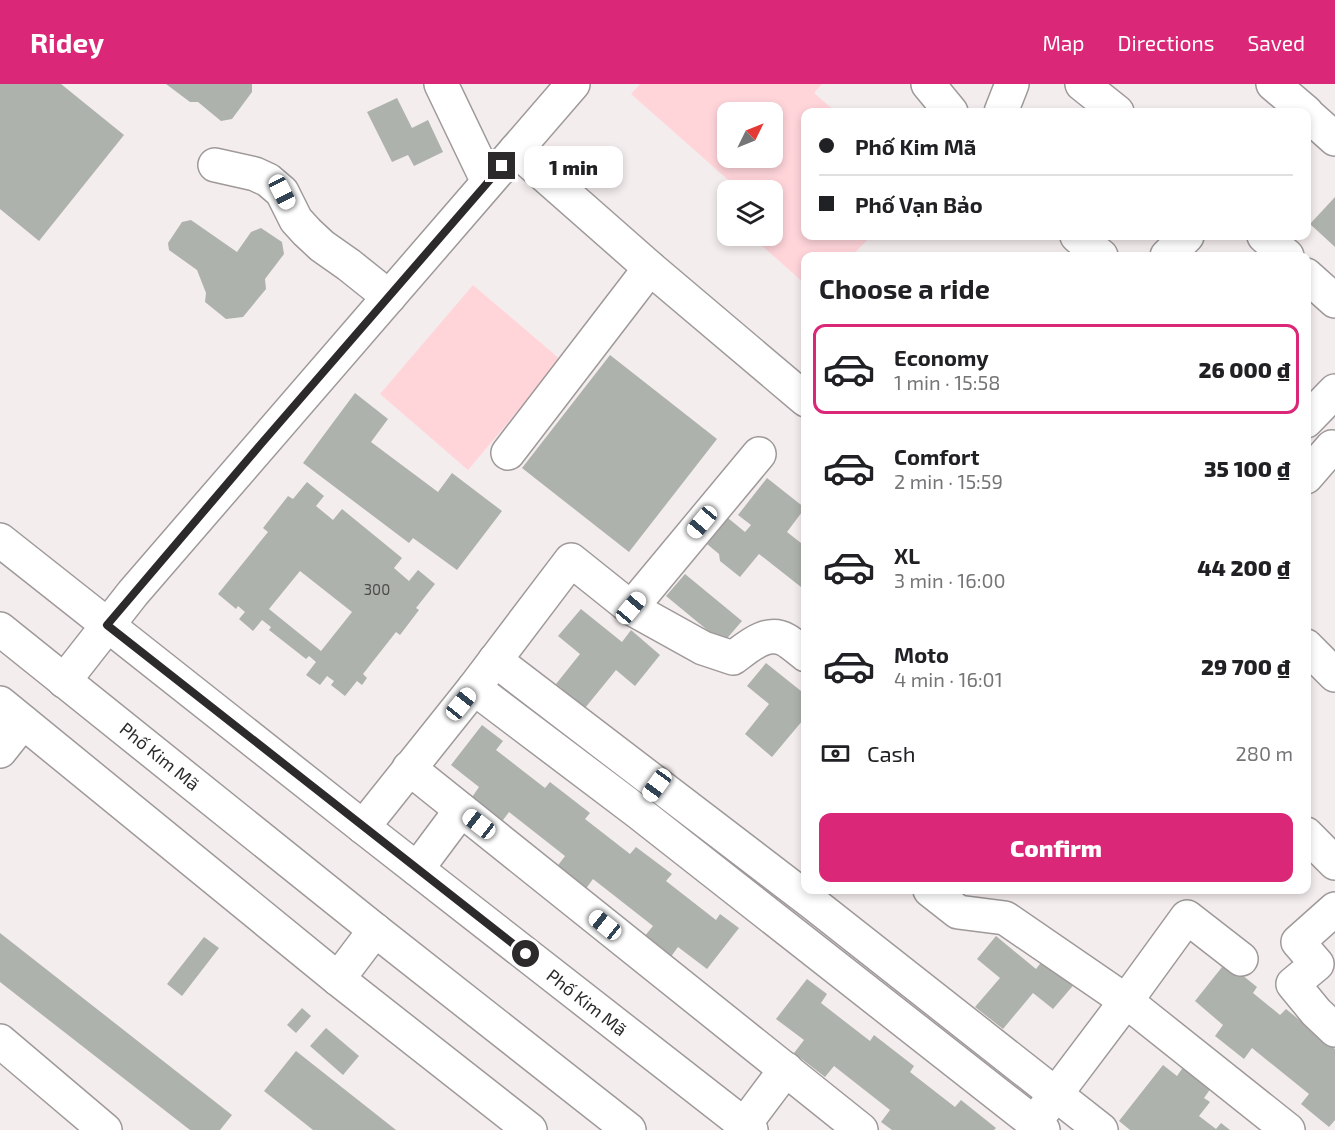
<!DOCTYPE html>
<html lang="en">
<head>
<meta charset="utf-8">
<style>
	body { margin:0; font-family:"Exo 2",sans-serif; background:#f6f6f6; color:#202124; height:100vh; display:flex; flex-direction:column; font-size:22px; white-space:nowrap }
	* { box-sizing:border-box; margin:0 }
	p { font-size:20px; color:#757577 }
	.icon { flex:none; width:33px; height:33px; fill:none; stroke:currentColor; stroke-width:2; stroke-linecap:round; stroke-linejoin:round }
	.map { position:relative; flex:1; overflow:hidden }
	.drawer { position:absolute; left:801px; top:168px; width:510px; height:642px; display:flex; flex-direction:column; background:#fff; border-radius:12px; box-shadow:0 3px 9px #0003 }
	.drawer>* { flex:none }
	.top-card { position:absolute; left:801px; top:24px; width:510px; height:132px; border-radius:12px; box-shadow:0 3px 9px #0003; display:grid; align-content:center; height:132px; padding:0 18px; background:#fff }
	.needle { width:39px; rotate:47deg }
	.tools { position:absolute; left:717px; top:18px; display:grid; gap:12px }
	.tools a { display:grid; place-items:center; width:66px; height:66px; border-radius:12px; background:#fff; box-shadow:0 3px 9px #0003; font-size:30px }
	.end { position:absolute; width:27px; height:27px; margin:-14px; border:8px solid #2c2a2a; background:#fff; box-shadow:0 0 0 3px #fff }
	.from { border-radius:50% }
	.bubble { position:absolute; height:42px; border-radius:12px; background:#fff; box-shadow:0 3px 9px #0003; font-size:20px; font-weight:800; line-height:42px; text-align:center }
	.car { position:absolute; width:18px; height:36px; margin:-18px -9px; border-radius:8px; box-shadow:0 0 4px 2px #0007; background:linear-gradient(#fff 24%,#345 0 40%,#fff 0 76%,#345 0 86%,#fff 0) }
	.top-card b { display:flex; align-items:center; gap:21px; height:57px; font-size:22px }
	.top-card b+b { border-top:2px solid #e0e0e0 }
	.top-card i { width:15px; height:15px; background:#202124 }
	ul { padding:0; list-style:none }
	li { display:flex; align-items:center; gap:18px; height:90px; margin:0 12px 9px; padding:0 6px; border:3px solid transparent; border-radius:12px }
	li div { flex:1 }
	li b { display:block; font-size:22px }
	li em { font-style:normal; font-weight:800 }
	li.active { border-color:#db2777 }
	li>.icon { width:54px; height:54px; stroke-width:1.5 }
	h2 { padding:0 18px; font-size:27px; line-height:72px }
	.pay { display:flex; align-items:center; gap:15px; height:66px; padding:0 18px; font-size:22px }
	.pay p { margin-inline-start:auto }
	.button { display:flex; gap:12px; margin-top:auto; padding:12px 18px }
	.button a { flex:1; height:69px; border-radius:12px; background:#db2777; color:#fff; font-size:24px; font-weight:800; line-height:69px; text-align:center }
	header { display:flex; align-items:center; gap:36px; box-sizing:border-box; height:84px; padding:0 30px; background:#db2777; color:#fff }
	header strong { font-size:28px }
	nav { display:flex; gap:33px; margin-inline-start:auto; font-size:21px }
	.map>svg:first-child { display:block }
</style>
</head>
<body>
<header>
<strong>Ridey</strong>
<nav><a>Map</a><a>Directions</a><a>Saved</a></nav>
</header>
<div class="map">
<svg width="1335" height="1046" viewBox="0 0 1335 1046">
	<rect width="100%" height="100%" fill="#f4edee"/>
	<g fill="#ffd5da" fill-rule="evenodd">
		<path d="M640 0H822L814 9 836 28H806V152H871L852 172H806L805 200 751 152H772V106H730L734 101 631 10ZM728 28H772V74H728Z"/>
		<polygon points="473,201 561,276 468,386 380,310"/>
	</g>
	<g fill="#aeb2ad" fill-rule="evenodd">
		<polygon points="0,0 61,0 124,51 39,157 0,125"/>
		<polygon points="166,0 252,0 252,8 232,35 221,37 198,18 190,18"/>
		<polygon points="397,14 412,44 428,36 443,68 414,82 408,71 392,78 367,28"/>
		<polygon points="1335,113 1335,163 1310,140"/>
		<polygon points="191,136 237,168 251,148 261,144 282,158 284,170 265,195 266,205 243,233 226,235 205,218 206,209 197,186 169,166 168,159 182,138"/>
		<polygon points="610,271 717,355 629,468 522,384"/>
		<polygon points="355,309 388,335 371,358 438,408 452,389 502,427 457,486 413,454 409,459 303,379"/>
		<polygon points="767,394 805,424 787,448 806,463 806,497 801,503 759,470 740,493 720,477 719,470 707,460 728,434 745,448 751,441 738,431"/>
		<path d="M307 398 324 412 316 422 333 436 342 425 402 474 394 484 409 497 418 486 435 500 416 524 419 526 400 551 396 548 363 590 367 594 362 601 357 597 345 612 331 601 334 597 327 592 320 601 306 591 316 578 309 572 306 575 269 546 271 543 262 536 253 547 239 535 245 528 238 522 236 525 218 510 268 448 263 444 288 412 293 415ZM300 487 352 528 321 567 269 525Z"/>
		<polygon points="685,490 742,537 723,559 666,512"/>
		<polygon points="581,525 622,558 631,546 660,571 635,602 616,586 585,624 556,600 580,570 558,552"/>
		<polygon points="766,579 806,611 806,638 803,636 772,673 745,650 769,620 747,602"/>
		<polygon points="482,641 503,657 496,666 545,704 550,698 590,729 585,735 630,770 636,763 672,790 666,797 716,836 720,830 739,844 707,885 678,863 670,874 644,853 653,842 593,795 585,806 556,784 565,772 509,728 500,740 470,716 479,703 451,681"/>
		<polygon points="0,849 232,1031 220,1046 190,1046 0,898"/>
		<polygon points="996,852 1036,885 1046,872 1077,897 1053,925 1033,909 1003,945 975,923 1000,894 977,875"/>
		<polygon points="204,853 219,864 182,912 167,900"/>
		<polygon points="1226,878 1257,903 1253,909 1280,931 1286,925 1335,965 1335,1036 1329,1043 1301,1020 1309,1010 1252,964 1244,975 1215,952 1223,941 1195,917"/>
		<polygon points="807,895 827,910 821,919 870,957 874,951 914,982 910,988 955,1023 961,1016 996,1044 994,1046 892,1046 881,1038 890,1026 834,982 825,993 794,969 804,956 776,935"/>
		<polygon points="302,924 311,932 296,949 287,941"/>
		<polygon points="326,944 359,972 343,991 310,962"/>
		<polygon points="296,967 396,1046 313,1046 264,1007"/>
		<polygon points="1163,981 1177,992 1184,982 1211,1004 1204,1014 1210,1018 1199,1032 1216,1045 1221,1039 1230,1046 1130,1046 1119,1037"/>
	</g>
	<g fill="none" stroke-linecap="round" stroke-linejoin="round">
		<defs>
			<g id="minor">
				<polyline points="441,0 488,98"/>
				<polyline points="928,0 951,28"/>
				<polyline points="1082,0 1117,28"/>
				<polyline points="1273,0 1306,28"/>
				<polyline points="1001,28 1012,0"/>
				<polyline points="1306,29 1335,55"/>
				<polyline points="516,66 650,184 806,316"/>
				<polyline points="215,81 255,90 268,96 282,108 296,136 307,148 322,162 349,181 389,213"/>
				<polyline points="1077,152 1101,172"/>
				<polyline points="1264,152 1287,172"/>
				<polyline points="1167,172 1187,152"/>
				<polyline points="1306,191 1335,217"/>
				<polyline points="1306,337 1335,307"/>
				<polyline points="508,369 650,184"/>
				<polyline points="1306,393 1332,363"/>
				<polyline points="631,524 759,370"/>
				<polyline points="1306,562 1335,591"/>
				<polyline points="495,576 814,820 1101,1046"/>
				<polyline points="64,597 133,509 573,0"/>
				<polyline points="474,604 638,728 1043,1046"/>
				<polyline points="0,667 23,638"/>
				<polyline points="409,684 861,1046"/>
				<path d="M363 743 474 604 571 476 631 524 703 564 733 574C748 563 767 545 786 556 793 560 799 566 806 571"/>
				<polyline points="1306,750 1335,779"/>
				<polyline points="417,785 461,726"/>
				<polyline points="930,806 958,828 1005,834 1126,917 1288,1046"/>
				<polyline points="1335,825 1298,858 1317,880 1293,900 1316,928 1335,946"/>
				<polyline points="0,957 105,1046"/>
				<polyline points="1043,1027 1126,917 1187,833 1241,875"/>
				<polyline points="744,1041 786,985"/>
			</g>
			<g id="major">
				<polyline points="0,456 363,743 751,1046"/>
				<polyline points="0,545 375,846 629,1046"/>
				<polyline points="0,619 338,895 530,1046"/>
				<polyline points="338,895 375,846"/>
			</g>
		</defs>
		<use href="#minor" stroke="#9f9999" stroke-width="36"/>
		<use href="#major" stroke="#9f9999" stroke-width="36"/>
		<use href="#minor" stroke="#fff" stroke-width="33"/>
		<use href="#major" stroke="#fff" stroke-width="33"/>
	</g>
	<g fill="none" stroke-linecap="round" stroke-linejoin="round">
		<polyline stroke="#2c2a2a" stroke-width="8" points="502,82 261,360 107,541 526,870"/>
	</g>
	<g text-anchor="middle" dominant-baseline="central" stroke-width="5" stroke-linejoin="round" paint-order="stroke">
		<g font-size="15" fill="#4c4c4b">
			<text x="377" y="505">300</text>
		</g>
		<g font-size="18" fill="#2c2a2a" stroke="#fff">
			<text transform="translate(160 672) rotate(39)">Phố Kim Mã</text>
			<text transform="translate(587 918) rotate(38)">Phố Kim Mã</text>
		</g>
	</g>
</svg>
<div class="tools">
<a><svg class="needle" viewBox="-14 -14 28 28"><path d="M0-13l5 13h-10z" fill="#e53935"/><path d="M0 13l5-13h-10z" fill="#757577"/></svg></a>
<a><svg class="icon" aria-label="layers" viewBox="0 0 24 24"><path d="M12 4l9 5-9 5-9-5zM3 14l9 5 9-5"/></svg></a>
</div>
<i class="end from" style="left:526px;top:870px"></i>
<i class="end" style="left:502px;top:82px"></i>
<div class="bubble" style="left:524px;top:62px;width:99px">1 min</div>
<i class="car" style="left:282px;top:108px;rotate:153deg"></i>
<i class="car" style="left:702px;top:438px;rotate:220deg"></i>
<i class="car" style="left:631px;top:524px;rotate:40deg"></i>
<i class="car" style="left:461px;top:620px;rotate:39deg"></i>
<i class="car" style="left:657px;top:701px;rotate:216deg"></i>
<i class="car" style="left:479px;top:740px;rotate:308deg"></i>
<i class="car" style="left:605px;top:841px;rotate:309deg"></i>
<div class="top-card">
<b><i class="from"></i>Phố Kim Mã</b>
<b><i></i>Phố Vạn Bảo</b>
</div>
<section class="drawer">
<h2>Choose a ride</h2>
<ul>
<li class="active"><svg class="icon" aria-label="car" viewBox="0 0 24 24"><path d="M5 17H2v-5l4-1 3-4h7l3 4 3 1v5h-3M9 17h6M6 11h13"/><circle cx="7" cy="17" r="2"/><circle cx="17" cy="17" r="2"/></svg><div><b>Economy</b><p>1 min · 15:58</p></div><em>26 000 ₫</em></li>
<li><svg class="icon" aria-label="car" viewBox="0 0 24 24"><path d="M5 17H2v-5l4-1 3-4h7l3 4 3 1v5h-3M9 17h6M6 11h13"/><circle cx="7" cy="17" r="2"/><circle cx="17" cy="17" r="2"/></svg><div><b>Comfort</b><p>2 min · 15:59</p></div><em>35 100 ₫</em></li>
<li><svg class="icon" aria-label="car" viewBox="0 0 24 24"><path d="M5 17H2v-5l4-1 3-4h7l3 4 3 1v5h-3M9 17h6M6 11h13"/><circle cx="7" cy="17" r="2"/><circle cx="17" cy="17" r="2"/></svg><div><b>XL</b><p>3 min · 16:00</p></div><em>44 200 ₫</em></li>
<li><svg class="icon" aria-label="car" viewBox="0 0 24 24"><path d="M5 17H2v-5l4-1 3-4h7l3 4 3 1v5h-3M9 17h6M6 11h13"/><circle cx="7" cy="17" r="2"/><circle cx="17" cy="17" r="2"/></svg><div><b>Moto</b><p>4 min · 16:01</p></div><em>29 700 ₫</em></li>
</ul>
<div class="pay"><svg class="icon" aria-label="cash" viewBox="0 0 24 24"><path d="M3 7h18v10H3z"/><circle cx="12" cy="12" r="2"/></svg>Cash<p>280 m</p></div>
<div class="button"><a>Confirm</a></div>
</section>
</div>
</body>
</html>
